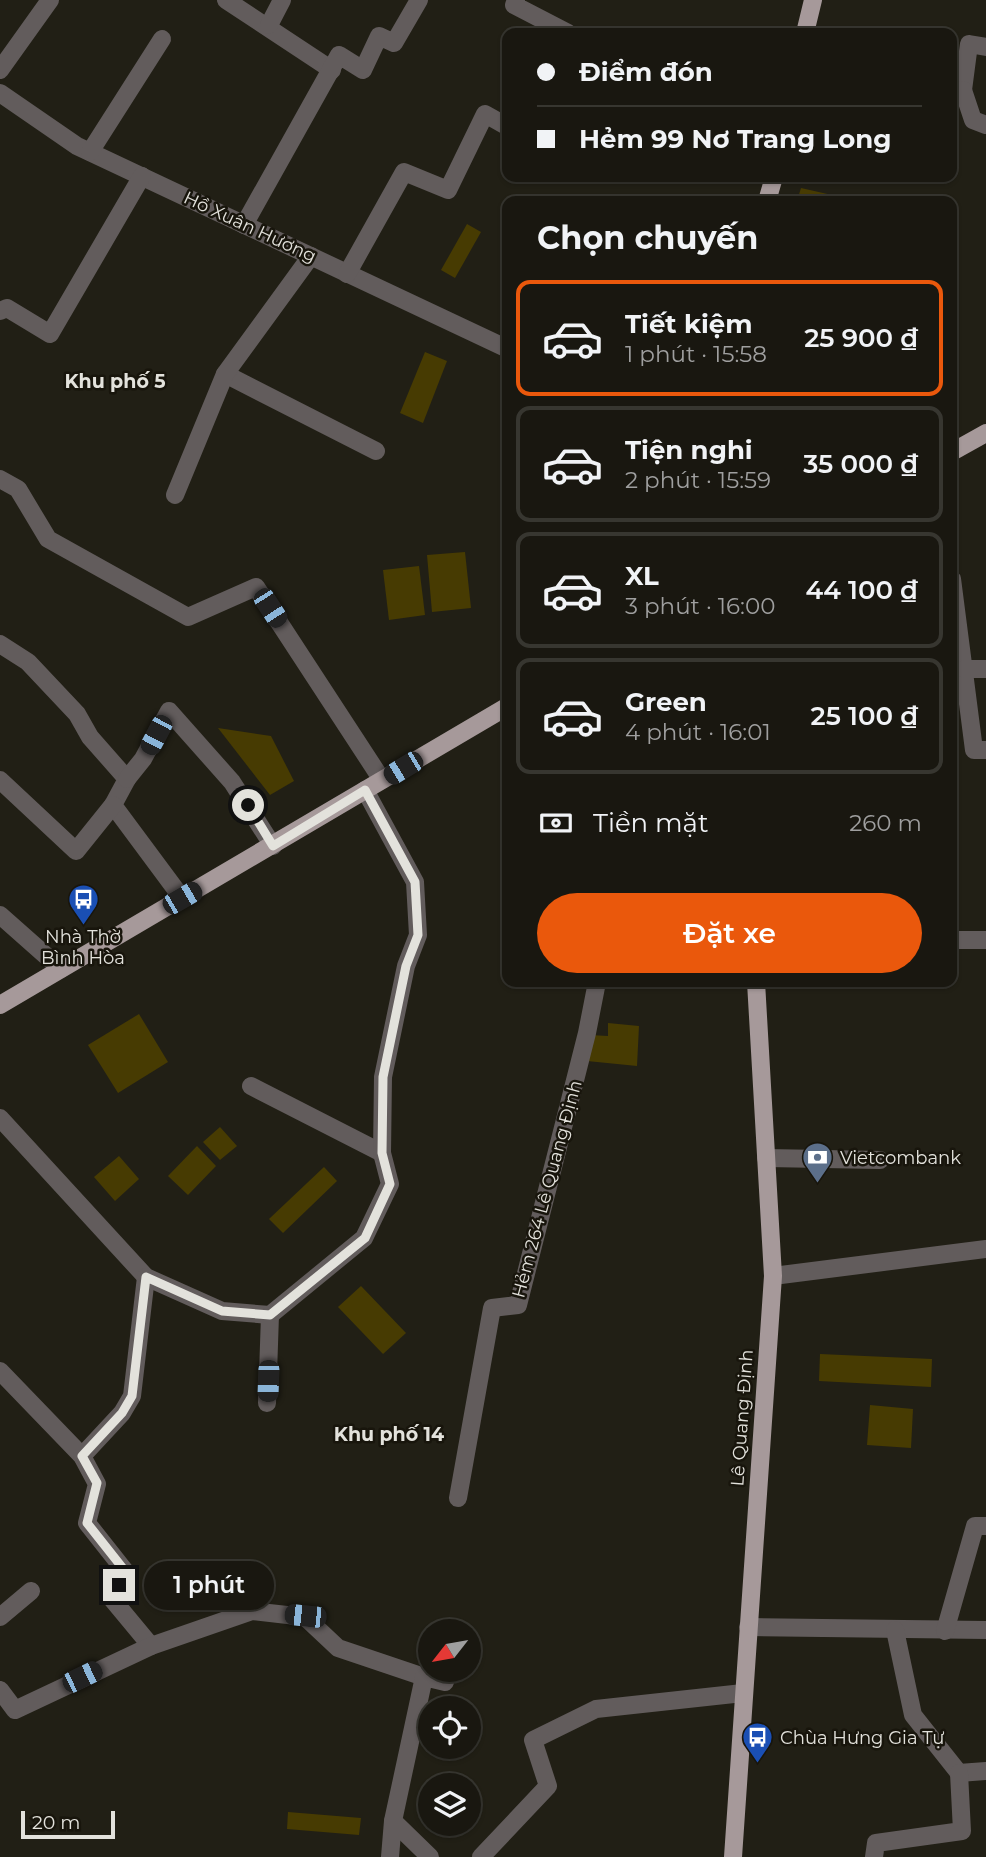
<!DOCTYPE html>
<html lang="vi">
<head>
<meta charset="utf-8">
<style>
	body { margin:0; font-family:Montserrat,sans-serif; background:#222019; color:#f1f3f6; height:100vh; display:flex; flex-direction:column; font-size:26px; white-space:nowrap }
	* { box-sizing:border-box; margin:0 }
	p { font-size:23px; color:#9f9f9f }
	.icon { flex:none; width:38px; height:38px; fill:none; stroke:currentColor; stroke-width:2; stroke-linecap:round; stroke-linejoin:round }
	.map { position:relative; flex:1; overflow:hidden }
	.drawer { position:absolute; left:502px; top:196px; width:455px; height:791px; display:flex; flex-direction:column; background:#191710; border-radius:14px; box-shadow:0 2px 5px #0004,0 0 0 2px #373630 }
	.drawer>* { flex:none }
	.hud { position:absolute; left:502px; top:28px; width:455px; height:154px; border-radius:14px; box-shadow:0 2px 5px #0004,0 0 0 2px #373630; display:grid; align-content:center; height:154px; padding:0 35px; background:#191710 }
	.needle { width:46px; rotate:239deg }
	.buttons { position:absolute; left:418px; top:1619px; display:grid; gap:14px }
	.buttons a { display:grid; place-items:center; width:63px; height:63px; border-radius:50%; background:#191710; box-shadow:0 2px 5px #0004,0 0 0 2px #373630; font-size:35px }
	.scale { position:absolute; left:21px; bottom:18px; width:94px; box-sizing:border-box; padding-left:7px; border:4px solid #e3e2dc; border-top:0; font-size:19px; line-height:24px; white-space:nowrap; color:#e3e2dc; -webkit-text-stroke:5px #18150c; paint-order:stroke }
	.end { position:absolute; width:32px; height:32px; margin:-16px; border:9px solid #e3e2dc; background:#111; box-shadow:0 0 0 4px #111 }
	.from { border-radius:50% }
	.bubble { position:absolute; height:49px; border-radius:24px; background:#191710; box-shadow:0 2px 5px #0004,0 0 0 2px #373630; font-size:23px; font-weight:600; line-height:49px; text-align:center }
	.car { position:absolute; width:21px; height:42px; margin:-21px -10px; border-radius:9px; box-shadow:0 0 5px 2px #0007; background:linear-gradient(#222 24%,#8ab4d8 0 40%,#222 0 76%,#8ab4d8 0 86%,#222 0) }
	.hud b { display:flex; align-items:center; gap:24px; height:66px; font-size:26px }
	.hud b+b { border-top:2px solid #373630 }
	.hud i { width:18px; height:18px; background:#f1f3f6 }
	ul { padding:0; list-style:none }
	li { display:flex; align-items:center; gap:21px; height:116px; margin:0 14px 10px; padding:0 21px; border:4px solid #373630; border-radius:14px }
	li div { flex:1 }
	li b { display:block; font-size:26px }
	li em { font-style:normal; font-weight:600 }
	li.active { border-color:#ea580c }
	li>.icon { width:63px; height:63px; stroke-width:1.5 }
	h2 { padding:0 35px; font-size:32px; line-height:84px }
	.pay { display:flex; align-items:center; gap:18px; height:77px; padding:0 35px; font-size:26px }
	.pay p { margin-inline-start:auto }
	.action { display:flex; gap:14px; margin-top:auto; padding:14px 35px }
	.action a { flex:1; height:80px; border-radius:42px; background:#ea580c; color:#fff; font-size:28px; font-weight:600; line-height:80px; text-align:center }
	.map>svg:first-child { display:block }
</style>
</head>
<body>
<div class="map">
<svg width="986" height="1857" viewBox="0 0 986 1857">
	<rect width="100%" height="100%" fill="#211f15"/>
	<g fill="#473b02">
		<polygon points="801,188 854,200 854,201 797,201"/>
		<polygon points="467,224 481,232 455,278 441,270"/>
		<polygon points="425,352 447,361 423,423 400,413"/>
		<polygon points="465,552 471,608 432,612 427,555"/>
		<polygon points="419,566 425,615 389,620 383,570"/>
		<polygon points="218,728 271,736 294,781 270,795"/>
		<polygon points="139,1014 168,1062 118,1093 88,1045"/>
		<polygon points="608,1023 639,1026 637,1066 587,1061 590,1035 608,1036"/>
		<polygon points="220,1127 237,1146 220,1160 203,1142"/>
		<polygon points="197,1146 216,1166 188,1195 168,1176"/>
		<polygon points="119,1156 139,1179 115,1201 94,1177"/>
		<polygon points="324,1167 337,1181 283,1233 269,1219"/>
		<polygon points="361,1286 406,1333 383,1354 338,1307"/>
		<polygon points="820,1354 932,1359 931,1387 819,1381"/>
		<polygon points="870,1405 913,1409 911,1448 867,1445"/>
		<polygon points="288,1812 361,1818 359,1835 287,1829"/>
	</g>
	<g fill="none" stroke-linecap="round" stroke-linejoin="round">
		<g stroke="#625c5c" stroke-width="18">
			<polyline points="226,0 332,70"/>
			<polyline points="516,0 514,5 568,33"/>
			<polyline points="269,25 282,0"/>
			<polyline points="0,70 50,0"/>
			<polyline points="952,88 963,90 969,44 986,47"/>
			<polyline points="963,90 973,120 986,125"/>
			<polyline points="0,93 77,146 508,349"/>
			<polyline points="90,152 162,39"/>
			<polyline points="244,225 339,55 363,70 379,36 394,43 419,0"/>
			<polyline points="347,274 404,172 448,190 485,114 508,127"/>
			<polyline points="0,311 7,308 50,334 142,176"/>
			<polyline points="225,374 376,451"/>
			<polyline points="0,479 18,489 48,539 188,617 256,587 382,780"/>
			<polyline points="175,495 225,374 311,256"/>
			<polyline points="952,579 974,750 986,750"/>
			<polyline points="0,644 28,662 77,714 90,737 127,779 113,805 182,898"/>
			<polyline points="964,669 986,669"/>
			<polyline points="127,779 143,759 169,711 232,782 273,846"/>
			<polyline points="0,780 76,851 113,805"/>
			<polyline points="0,915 61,969"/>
			<polyline points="952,940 986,940"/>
			<polyline points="251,1086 382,1153"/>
			<polyline points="0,1118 146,1277 222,1311 270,1315 364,1238 390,1184 382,1153 383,1077 406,966 418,935 415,882 365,790"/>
			<polyline points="766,1158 880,1160"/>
			<polyline points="773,1276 986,1249"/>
			<polyline points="0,1371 82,1456 97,1484 87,1523 125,1571 112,1599 151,1646"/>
			<polyline points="267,1403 270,1315"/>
			<polyline points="82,1456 122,1413 132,1396 146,1277"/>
			<polyline points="458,1498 492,1308 518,1305 587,1033 597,982"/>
			<polyline points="0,1617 31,1591"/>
			<polyline points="748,1627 986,1630"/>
			<polyline points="895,1630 913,1715 959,1773 986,1771"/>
			<polyline points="945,1631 975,1526 986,1526"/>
			<polyline points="0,1690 15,1710 151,1646 252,1611 305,1617 338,1648 424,1677"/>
			<polyline points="390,1857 393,1821"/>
			<polyline points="430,1857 393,1821 424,1677 445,1682"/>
			<polyline points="481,1857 548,1786 533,1740 596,1709 743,1693"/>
			<polyline points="874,1857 876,1843 962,1831 959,1773"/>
		</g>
		<g stroke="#a6999a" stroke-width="18">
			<polyline points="805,33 813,0"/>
			<polyline points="767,201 774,177"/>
			<polyline points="952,452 986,433"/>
			<polyline points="0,1005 508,706"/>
			<polyline points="733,1857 773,1276 756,982"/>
		</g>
	</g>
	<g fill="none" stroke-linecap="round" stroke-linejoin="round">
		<polyline stroke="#e3e2dc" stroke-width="9" points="119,1585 125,1571 87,1523 97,1483 82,1456 122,1413 132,1396 146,1277 222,1311 270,1315 365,1238 390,1184 382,1153 383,1077 406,966 418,935 415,882 365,790 273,846 248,805"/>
	</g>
	<defs>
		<symbol id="bus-pin" viewBox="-11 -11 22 30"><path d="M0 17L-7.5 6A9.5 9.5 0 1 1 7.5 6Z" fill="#1a4fb4" stroke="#18150c"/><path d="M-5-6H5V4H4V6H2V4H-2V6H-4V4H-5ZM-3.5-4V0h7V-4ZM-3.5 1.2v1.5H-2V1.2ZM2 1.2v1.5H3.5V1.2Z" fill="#fff"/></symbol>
		<symbol id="bank-pin" viewBox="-11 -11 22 30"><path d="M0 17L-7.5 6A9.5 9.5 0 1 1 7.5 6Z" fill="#5c6f8a" stroke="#18150c"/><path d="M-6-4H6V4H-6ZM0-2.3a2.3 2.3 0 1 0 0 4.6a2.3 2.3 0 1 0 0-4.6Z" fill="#fff"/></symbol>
	</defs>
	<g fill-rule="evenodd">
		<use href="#bus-pin" x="66" y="882" width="35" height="47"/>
		<use href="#bank-pin" x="800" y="1140" width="35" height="47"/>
		<use href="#bus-pin" x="740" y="1720" width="35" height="47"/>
	</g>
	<g text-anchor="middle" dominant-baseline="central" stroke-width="5" stroke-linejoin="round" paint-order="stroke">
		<g font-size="18" fill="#e3e2dc" stroke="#18150c">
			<text transform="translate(250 227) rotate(25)">Hồ Xuân Hương</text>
			<text transform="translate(547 1189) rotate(-75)">Hẻm 264 Lê Quang Định</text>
			<text transform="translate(742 1418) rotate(-86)">Lê Quang Định</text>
		</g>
		<g font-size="18" fill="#e3e2dc" stroke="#18150c" text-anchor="start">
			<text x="83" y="937" text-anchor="middle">Nhà Thờ<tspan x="83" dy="21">Bình Hòa</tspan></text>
			<text x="840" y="1158">Vietcombank</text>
			<text x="780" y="1738">Chùa Hưng Gia Tự</text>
		</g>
		<g font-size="19" font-weight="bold" fill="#e3e2dc" stroke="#18150c">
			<text x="115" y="381">Khu phố 5</text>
			<text x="389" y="1434">Khu phố 14</text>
		</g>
	</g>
</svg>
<div class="buttons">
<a><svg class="needle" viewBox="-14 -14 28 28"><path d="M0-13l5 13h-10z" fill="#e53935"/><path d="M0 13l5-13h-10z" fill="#9f9f9f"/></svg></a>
<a><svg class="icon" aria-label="locate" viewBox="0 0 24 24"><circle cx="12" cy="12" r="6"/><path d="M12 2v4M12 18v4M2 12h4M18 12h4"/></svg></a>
<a><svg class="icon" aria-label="layers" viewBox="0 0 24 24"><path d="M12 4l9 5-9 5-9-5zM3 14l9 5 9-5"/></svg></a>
</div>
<div class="scale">20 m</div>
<i class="end from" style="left:248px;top:805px"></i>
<i class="end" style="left:119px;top:1585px"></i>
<div class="bubble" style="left:144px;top:1561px;width:130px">1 phút</div>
<i class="car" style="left:270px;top:608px;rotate:147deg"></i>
<i class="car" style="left:156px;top:735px;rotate:208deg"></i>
<i class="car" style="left:403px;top:768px;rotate:239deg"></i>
<i class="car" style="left:182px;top:898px;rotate:60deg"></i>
<i class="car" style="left:268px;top:1381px;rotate:182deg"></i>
<i class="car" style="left:305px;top:1616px;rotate:276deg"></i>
<i class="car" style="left:82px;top:1677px;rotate:64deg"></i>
<div class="hud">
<b><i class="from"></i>Điểm đón</b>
<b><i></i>Hẻm 99 Nơ Trang Long</b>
</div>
<section class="drawer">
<h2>Chọn chuyến</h2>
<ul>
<li class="active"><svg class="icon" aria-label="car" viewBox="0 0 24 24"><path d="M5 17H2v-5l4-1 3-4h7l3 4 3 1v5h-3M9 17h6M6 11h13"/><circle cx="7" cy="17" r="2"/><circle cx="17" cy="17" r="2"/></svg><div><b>Tiết kiệm</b><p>1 phút · 15:58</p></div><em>25 900 ₫</em></li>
<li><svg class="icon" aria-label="car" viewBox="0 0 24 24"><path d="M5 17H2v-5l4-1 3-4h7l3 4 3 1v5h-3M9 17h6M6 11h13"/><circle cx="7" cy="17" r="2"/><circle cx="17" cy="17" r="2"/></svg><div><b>Tiện nghi</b><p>2 phút · 15:59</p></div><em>35 000 ₫</em></li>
<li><svg class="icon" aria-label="car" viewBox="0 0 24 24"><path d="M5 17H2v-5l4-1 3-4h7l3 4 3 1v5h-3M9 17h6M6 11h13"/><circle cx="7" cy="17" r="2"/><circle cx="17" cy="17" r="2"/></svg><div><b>XL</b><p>3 phút · 16:00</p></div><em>44 100 ₫</em></li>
<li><svg class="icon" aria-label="car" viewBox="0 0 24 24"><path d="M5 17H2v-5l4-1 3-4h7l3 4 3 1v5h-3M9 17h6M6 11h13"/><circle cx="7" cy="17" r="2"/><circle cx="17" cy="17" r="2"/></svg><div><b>Green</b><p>4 phút · 16:01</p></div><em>25 100 ₫</em></li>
</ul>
<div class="pay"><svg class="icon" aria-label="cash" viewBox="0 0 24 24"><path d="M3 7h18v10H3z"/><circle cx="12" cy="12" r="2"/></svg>Tiền mặt<p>260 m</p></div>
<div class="action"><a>Đặt xe</a></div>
</section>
</div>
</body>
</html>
